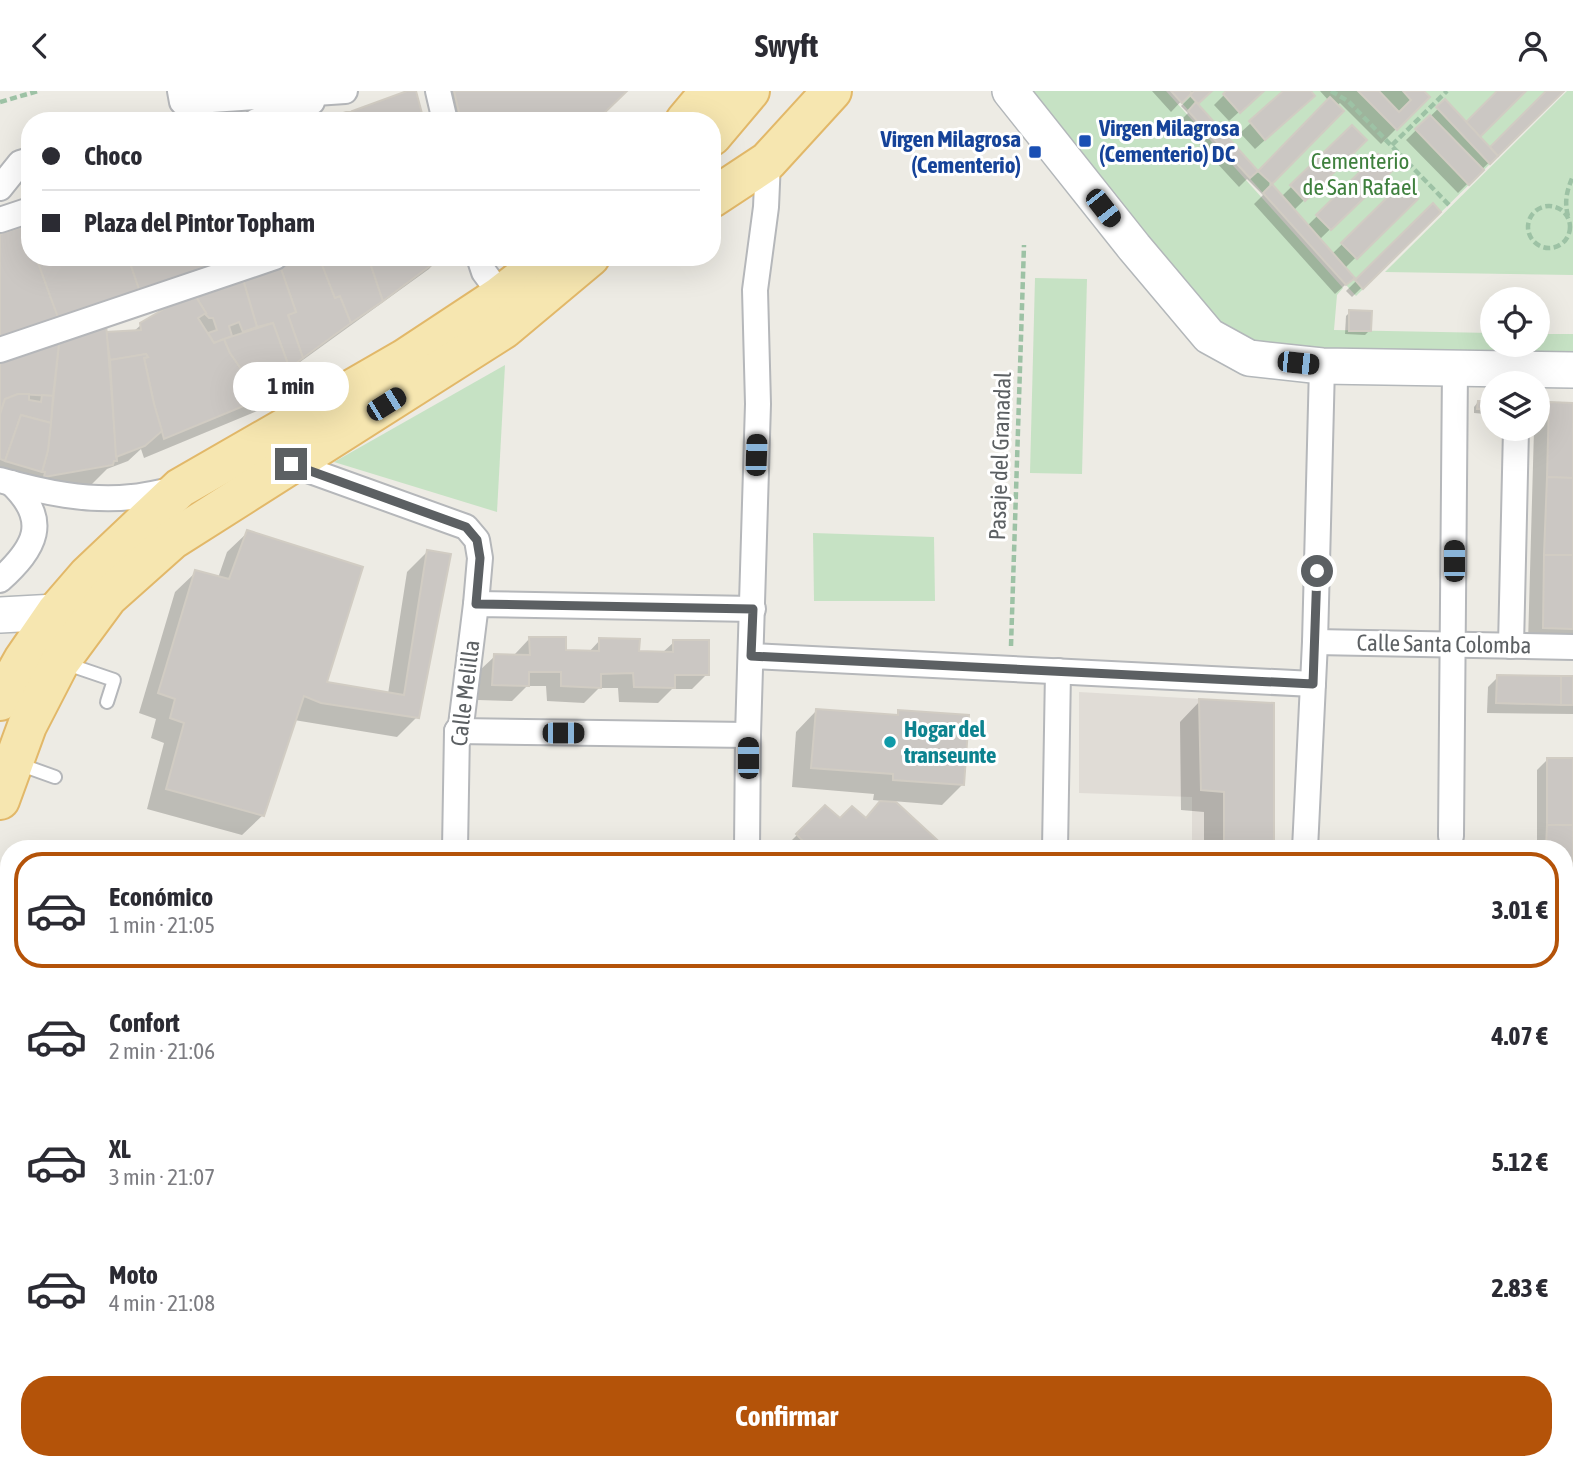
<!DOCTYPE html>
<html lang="es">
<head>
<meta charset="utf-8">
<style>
	body { margin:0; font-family:"Asap Condensed",sans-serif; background:#f2f2f3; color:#2b2b33; height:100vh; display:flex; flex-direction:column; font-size:26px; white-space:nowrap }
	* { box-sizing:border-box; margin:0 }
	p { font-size:23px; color:#7c7c81 }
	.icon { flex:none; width:38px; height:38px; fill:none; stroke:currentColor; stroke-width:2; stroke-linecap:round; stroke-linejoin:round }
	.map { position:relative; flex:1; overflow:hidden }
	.drawer { position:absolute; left:0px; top:749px; width:1573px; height:630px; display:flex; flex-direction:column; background:#fff; border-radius:28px 28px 0 0; box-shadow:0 7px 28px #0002 }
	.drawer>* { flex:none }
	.top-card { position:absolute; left:21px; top:21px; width:700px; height:154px; border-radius:28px; box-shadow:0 7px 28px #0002; display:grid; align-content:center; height:154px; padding:0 21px; background:#fff }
	.tools { position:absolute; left:1480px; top:196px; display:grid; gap:14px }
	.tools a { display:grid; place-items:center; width:70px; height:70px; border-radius:50%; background:#fff; box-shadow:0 7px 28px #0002; font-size:35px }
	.end { position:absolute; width:32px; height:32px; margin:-16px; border:9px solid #5c6063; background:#fff; box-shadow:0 0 0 4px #fff }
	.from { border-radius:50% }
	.bubble { position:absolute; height:49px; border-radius:24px; background:#fff; box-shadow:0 7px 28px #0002; font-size:23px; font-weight:700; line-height:49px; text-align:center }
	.car { position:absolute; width:21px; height:42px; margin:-21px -10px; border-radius:9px; box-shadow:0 0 5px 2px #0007; background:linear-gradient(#222 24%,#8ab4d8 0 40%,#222 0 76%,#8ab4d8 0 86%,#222 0) }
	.top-card b { display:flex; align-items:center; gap:24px; height:66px; font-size:26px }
	.top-card b+b { border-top:2px solid #e1e1e2 }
	.top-card i { width:18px; height:18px; background:#2b2b33 }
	ul { padding:12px 0 0; list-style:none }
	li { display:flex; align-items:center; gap:21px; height:116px; margin:0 14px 10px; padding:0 7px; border:4px solid transparent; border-radius:28px }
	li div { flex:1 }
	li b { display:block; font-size:26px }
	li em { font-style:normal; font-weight:700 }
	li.current { border-color:#b45309 }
	li>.icon { width:63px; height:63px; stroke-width:1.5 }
	.action { display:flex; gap:14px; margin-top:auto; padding:14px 21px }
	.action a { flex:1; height:80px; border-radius:28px; background:#b45309; color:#fff; font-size:28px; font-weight:700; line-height:80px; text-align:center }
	header { display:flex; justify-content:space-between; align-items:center; height:91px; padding:0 21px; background:#fff; font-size:32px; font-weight:700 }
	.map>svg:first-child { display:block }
</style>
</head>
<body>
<header><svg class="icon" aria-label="back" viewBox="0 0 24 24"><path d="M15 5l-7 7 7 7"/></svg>Swyft<svg class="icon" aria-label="person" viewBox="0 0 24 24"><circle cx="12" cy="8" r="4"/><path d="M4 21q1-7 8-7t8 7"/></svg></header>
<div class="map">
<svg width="1573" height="1379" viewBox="0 0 1573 1379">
	<rect width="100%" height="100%" fill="#edebe4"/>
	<g fill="#e0dcd6">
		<polygon points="1079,601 1274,612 1274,758 1192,758 1192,706 1079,702"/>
		<rect x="498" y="1370" width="217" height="9"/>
	</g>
	<g fill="#c6e2c4">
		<polygon points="1021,0 1166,0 1343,197 1337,204 1334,239 1493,242 1493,254 1538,254 1538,243 1573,243 1573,265 1323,261 1270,256 1223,238"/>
		<polygon points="1171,0 1564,0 1356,205"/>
		<polygon points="1567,0 1573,0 1573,184 1385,181"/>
		<polygon points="1035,187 1087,188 1082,383 1030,382"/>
		<polygon points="505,274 497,421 334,371"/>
		<polygon points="813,442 934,446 935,510 814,510"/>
		<polygon points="1565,1159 1573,1160 1573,1379 989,1379 989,1370 1564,1370"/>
		<polygon points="27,1370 81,1370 80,1379 26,1379"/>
	</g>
	<polygon fill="#acdaf6" points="1255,1370 1339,1370 1338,1379 1254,1379"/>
	<g fill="#0003">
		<polygon points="451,0 626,0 594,30 436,30 433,17"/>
		<polygon points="1152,0 1211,0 1196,13 1258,82 1329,10 1320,0 1422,0 1428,6 1381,53 1340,12 1336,15 1342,20 1269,93 1281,106 1352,36 1365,49 1293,120 1307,135 1378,65 1391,79 1319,149 1332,163 1402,95 1415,108 1345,177 1353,187 1335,203 1254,113 1263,104 1247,88 1239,96 1179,31 1188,22 1181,15 1191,5 1189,2 1171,21"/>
		<polygon points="1228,0 1262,0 1229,30 1214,14"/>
		<polygon points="1286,0 1308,0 1303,15 1255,58 1240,42"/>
		<polygon points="1500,0 1523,0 1478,46 1490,59 1549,0 1561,0 1458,102 1406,49 1445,11 1466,33"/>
		<polygon points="1433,114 1439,121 1352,206 1346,200"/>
		<polygon points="30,134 30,166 274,166 0,262 0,147 26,138"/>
		<polygon points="440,166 429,178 289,279 294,289 257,320 144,367 141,358 128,370 107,378 91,394 25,406 0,381 0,274 49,257 61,246 133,241 142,233"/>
		<polygon points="1350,221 1370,239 1365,244 1345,243 1346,225"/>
		<polygon points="1478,311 1492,311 1492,317 1485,323 1474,322 1474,316"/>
		<polygon points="1549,313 1573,314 1573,553 1528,552 1534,338 1538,338 1538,324"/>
		<polygon points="248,441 325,593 388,603 407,481 427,461 417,626 397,646 294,629 263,724 242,744 147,718 164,652 151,647 156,628 139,622 175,501 196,481 218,487 227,461"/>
		<polygon points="530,547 565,561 588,562 600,549 637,562 662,562 674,551 707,583 692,598 672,598 658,612 619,611 618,597 599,597 584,612 547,610 546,595 527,595 512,610 478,609 479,580 495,565 515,566 515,563"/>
		<polygon points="1498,586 1573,587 1573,623 1487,622 1488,596"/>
		<polygon points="1200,610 1272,758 1204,758 1204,721 1181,719 1180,631"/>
		<polygon points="816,620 894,626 899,621 962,694 942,714 892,710 944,758 783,758 825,716 840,730 865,728 883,710 873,709 874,703 792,696 796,641"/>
		<polygon points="1547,669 1573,669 1572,799 1564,806 1564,758 1537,758 1537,679"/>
		<polygon points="0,991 9,993 9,1147 3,1146 0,1150"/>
		<polygon points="9,1179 9,1370 17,1379 0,1379 0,1233"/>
		<polygon points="125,1370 191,1370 191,1379 117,1379"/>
		<polygon points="283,1370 335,1370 329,1372 328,1376 346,1379 276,1379"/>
		<polygon points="441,1370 479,1370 471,1378 440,1378"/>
		<rect x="722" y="1370" width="147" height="9"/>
		<polygon points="1038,1370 1104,1370 1095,1379 1042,1377"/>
		<polygon points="1120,1370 1174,1370 1170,1379 1137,1379"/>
	</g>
	<g fill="#cbc7c3" stroke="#d1ccc3" stroke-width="2">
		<polygon points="407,0 416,0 424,30 355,30 352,20"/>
		<polygon points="454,0 627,0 596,30 461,30"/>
		<polygon points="1171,0 1190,0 1192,2 1182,12"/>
		<polygon points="1194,0 1212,0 1198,13 1190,4"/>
		<polygon points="1226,0 1264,0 1240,22 1223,3"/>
		<polygon points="1283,0 1311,0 1315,5 1265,49 1249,30"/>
		<polygon points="1358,0 1379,0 1399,21 1411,9 1403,0 1424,0 1430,6 1397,39"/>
		<polygon points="1497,0 1526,0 1480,46 1466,31"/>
		<polygon points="1546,0 1564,0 1498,65 1490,56"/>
		<polygon points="1330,6 1344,20 1272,93 1258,80"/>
		<polygon points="1445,8 1498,65 1490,73 1436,16"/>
		<polygon points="1196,11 1258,80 1250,87 1188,20"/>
		<polygon points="346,21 352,21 355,30 320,30"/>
		<polygon points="1430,24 1484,79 1469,94 1415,38"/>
		<polygon points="1352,34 1367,49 1305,110 1290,94"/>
		<polygon points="1378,63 1393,79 1331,139 1316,124"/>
		<polygon points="1402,92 1418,108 1357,168 1341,152"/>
		<polygon points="1272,93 1355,187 1346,194 1263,102"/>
		<polygon points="1433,112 1441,121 1363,198 1355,189"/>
		<polygon points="21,136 26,136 30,148 30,166 36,166 59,229 0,253 0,143"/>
		<polygon points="36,166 128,166 140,201 59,229"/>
		<polygon points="128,166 220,166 222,172 140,201"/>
		<polygon points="287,166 319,166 335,207 340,205 351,232 303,267 288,224 296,221 279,172"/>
		<polygon points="319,166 368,166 383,210 351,232 340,205 335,207"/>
		<polygon points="368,166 442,166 383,210"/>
		<polygon points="279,172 296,221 288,224 303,267 295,273 288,273 273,232 257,236 242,185"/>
		<polygon points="242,185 257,236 243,241 239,231 229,235 232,245 214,252 208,242 217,239 213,227 209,227 204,222 206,222 193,201"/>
		<polygon points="193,201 206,222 198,227 214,252 224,248 230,262 253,295 272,286 280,300 164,348 154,313 144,267 148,266 146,263 110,269 106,241 141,239 140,232"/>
		<polygon points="1349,219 1372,220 1371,240 1349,240"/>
		<polygon points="273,232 288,273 296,289 279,299 272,286 253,295 230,262 224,248"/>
		<polygon points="106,233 117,370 114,370 113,374 44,386 45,381 42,381 48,359 60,244"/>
		<polygon points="59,252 53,305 18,303 5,308 0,323 0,272"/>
		<polygon points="146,263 148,266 144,267 154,313 162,340 145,355 116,366 110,269"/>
		<polygon points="18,303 29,303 29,309 41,311 42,304 53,305 51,332 21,324 5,370 0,368 0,323 5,308"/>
		<polygon points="1478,310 1493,310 1493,318 1491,313 1481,313 1481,318 1477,318"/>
		<polygon points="1549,311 1573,312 1573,387 1547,386"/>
		<polygon points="1481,313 1491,313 1491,320 1481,319"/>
		<polygon points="21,324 51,332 48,359 42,381 5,370"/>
		<polygon points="1547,386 1573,387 1573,464 1544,464"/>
		<polygon points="247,439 363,476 327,591 404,604 427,459 451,463 419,627 321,612 304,605 264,725 166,698 184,632 170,627 175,608 158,602 195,479 229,488"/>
		<polygon points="1544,464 1573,464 1573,538 1543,537"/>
		<polygon points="529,546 566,546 566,559 599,560 599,547 640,548 639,560 673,561 673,549 709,549 709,584 675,584 675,597 634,596 633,582 601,583 601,597 561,595 561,581 529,581 529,595 492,594 494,563 530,564"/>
		<polygon points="1497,584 1561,585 1561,614 1496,612"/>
		<rect x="1561" y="585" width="12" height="29"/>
		<polygon points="1199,608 1274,612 1274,758 1224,758 1224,701 1201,699"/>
		<polygon points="816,618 898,624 898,619 969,624 964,694 893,689 893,683 811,677"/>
		<rect x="1547" y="667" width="26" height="67"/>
		<polygon points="880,710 896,711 947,758 800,758 805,752 796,743 825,714 840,727 852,715 866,727"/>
		<polygon points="1547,734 1573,734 1573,800 1564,800 1564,758 1546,758"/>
		<polygon points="0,990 9,991 9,1066 0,1065"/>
		<polygon points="0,1065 9,1066 9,1141 0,1140"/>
		<polygon points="6,1273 9,1274 9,1350 0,1348 0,1286 3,1286"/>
		<polygon points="0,1348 9,1350 9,1370 21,1370 19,1379 0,1379"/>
		<polygon points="129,1370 193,1370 192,1379 128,1379"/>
		<polygon points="297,1370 330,1370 330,1375 348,1375 348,1379 282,1379 282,1371"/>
		<polygon points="736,1370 803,1370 803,1379 735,1379"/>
		<rect x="803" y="1370" width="68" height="9"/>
		<polygon points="1149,1370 1176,1370 1172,1379 1167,1379"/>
	</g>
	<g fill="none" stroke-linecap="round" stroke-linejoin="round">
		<defs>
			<g id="lane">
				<polyline points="64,572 114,589 107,611"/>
				<polyline points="16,672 55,686"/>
			</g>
			<g id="street">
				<polyline points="180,0 182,11 345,0"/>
				<polyline points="438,0 445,30"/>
				<polyline points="256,30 312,11"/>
				<polyline points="0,97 20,72 30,69"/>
				<polyline points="0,129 30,119"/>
				<polyline points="479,166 484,181 501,204"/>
				<polyline points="0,259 275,166"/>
				<polyline points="291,373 466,436 477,449 480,467 476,513"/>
				<path d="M0 389C42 401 88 411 132 406 146 405 161 401 176 398"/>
				<path d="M0 489C35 457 51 430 11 392"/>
				<polyline points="1315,551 1573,556"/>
				<polyline points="1511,555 1516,338"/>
				<polyline points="751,565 1313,593"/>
				<polyline points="457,640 748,644"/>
				<polyline points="1451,745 1455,277"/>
				<polyline points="455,758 457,640 461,634 476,513 753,518"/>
				<polyline points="747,758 748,644 758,313 755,199 766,116 768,70"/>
				<polyline points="1055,758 1058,580"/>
				<polyline points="1305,758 1315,551 1322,275"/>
				<polyline points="943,1370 943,1379"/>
				<polyline points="91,1379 93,1370"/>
				<polyline points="431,1379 431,1370"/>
			</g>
			<g id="secondary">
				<polyline points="1010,0 1134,156 1209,245 1249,267 1322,275 1573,279"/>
				<polyline points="0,524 56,521 79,514"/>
				<polyline points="1564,843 1573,844"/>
				<polyline points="0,858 9,861"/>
				<polyline points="0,890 9,889"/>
				<polyline points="1564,993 1573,993"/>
			</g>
			<g id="primary">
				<polyline points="685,30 710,0"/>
				<polyline points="712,45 750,0"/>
				<polyline points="712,107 768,70 832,0"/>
				<polyline points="0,610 23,569 56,521 88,484 180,397 404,268 501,204 549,166"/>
				<polyline points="0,709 27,635 60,571 108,506 172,449 504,238 590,166"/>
			</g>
		</defs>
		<use href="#lane" stroke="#b5b7ba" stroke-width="16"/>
		<use href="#street" stroke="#b5b7ba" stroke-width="28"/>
		<use href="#secondary" stroke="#b3b7ba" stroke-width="38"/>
		<use href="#primary" stroke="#e2b869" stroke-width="42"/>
		<g stroke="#9dc2a5" stroke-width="4.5" stroke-dasharray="7 3.5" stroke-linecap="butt">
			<polyline points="1331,0 1348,10 1449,114"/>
			<polyline points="0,11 38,0"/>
			<polyline points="1392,54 1447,0"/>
			<circle cx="1549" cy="136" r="21"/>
			<path d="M1568 125C1564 110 1567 99 1573 85"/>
			<polyline points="1011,555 1024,154"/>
		</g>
		<use href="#lane" stroke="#fff" stroke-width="12"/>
		<use href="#street" stroke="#fff" stroke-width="24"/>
		<use href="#secondary" stroke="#fff" stroke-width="35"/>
		<use href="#primary" stroke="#f6e6b0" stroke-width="38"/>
	</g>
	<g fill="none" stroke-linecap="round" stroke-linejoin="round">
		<polyline stroke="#5c6063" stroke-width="9" points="291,373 466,436 477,449 480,467 476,513 753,518 751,565 1313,593 1317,480"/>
	</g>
	<g fill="#1a4fb4" stroke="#fff" stroke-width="2.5">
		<rect x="1078" y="43" width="14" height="14" rx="3.5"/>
		<rect x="1028" y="54" width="14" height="14" rx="3.5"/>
	</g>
	<circle fill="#0f9aa8" stroke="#fff" stroke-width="2.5" cx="890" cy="651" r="7"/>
	<g text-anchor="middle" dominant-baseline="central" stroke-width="6" stroke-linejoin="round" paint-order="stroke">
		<g font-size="23" font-weight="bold" fill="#164399" stroke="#fff" text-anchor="start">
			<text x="1099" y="37">Virgen Milagrosa<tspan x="1099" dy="26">(Cementerio) DC</tspan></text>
			<text x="1021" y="48" text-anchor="end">Virgen Milagrosa<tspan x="1021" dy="26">(Cementerio)</tspan></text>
		</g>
		<g font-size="23" fill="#3f803e" stroke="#fff">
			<text x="1360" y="70">Cementerio<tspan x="1360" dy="26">de San Rafael</tspan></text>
		</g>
		<g font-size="23" fill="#5c6063" stroke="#fff">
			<text transform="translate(1000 365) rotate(-88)">Pasaje del Granadal</text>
			<text transform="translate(1444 553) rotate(1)">Calle Santa Colomba</text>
			<text transform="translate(465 602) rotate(-83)">Calle Melilla</text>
		</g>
		<g font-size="23" font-weight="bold" fill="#0d838f" stroke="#fff" text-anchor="start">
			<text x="904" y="638">Hogar del<tspan x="904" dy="26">transeunte</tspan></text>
		</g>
	</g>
</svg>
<div class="tools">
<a><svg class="icon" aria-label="locate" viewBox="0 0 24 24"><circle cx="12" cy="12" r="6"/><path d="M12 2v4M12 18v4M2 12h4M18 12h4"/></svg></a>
<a><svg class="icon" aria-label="layers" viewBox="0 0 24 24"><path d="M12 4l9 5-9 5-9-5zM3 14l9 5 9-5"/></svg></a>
</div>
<i class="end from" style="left:1317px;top:480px"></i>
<i class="end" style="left:291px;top:373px"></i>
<div class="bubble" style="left:233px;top:271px;width:116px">1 min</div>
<i class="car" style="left:1103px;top:117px;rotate:142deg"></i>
<i class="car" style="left:1298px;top:272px;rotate:96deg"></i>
<i class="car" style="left:386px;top:313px;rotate:58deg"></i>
<i class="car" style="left:756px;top:364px;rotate:2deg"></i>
<i class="car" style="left:1454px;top:470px;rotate:0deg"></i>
<i class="car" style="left:563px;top:642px;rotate:90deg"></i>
<i class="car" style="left:748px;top:667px;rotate:0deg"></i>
<div class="top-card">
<b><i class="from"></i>Choco</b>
<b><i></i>Plaza del Pintor Topham</b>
</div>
<section class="drawer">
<ul>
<li class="current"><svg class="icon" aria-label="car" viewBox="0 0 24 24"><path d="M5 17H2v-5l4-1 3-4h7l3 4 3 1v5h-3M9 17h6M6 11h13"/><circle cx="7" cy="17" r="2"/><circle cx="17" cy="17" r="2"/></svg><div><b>Económico</b><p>1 min · 21:05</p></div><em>3.01 €</em></li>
<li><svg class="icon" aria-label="car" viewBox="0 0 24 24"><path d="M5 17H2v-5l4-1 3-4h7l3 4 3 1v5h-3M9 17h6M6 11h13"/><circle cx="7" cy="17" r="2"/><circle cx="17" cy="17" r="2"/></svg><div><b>Confort</b><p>2 min · 21:06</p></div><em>4.07 €</em></li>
<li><svg class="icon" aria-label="car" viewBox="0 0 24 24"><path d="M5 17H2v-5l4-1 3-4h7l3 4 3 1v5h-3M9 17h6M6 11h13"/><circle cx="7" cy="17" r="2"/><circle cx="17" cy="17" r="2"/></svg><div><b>XL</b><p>3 min · 21:07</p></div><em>5.12 €</em></li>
<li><svg class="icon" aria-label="car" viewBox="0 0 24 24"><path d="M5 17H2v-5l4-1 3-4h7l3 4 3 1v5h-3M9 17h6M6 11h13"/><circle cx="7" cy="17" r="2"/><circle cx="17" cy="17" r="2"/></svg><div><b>Moto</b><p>4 min · 21:08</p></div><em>2.83 €</em></li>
</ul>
<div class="action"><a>Confirmar</a></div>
</section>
</div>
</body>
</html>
